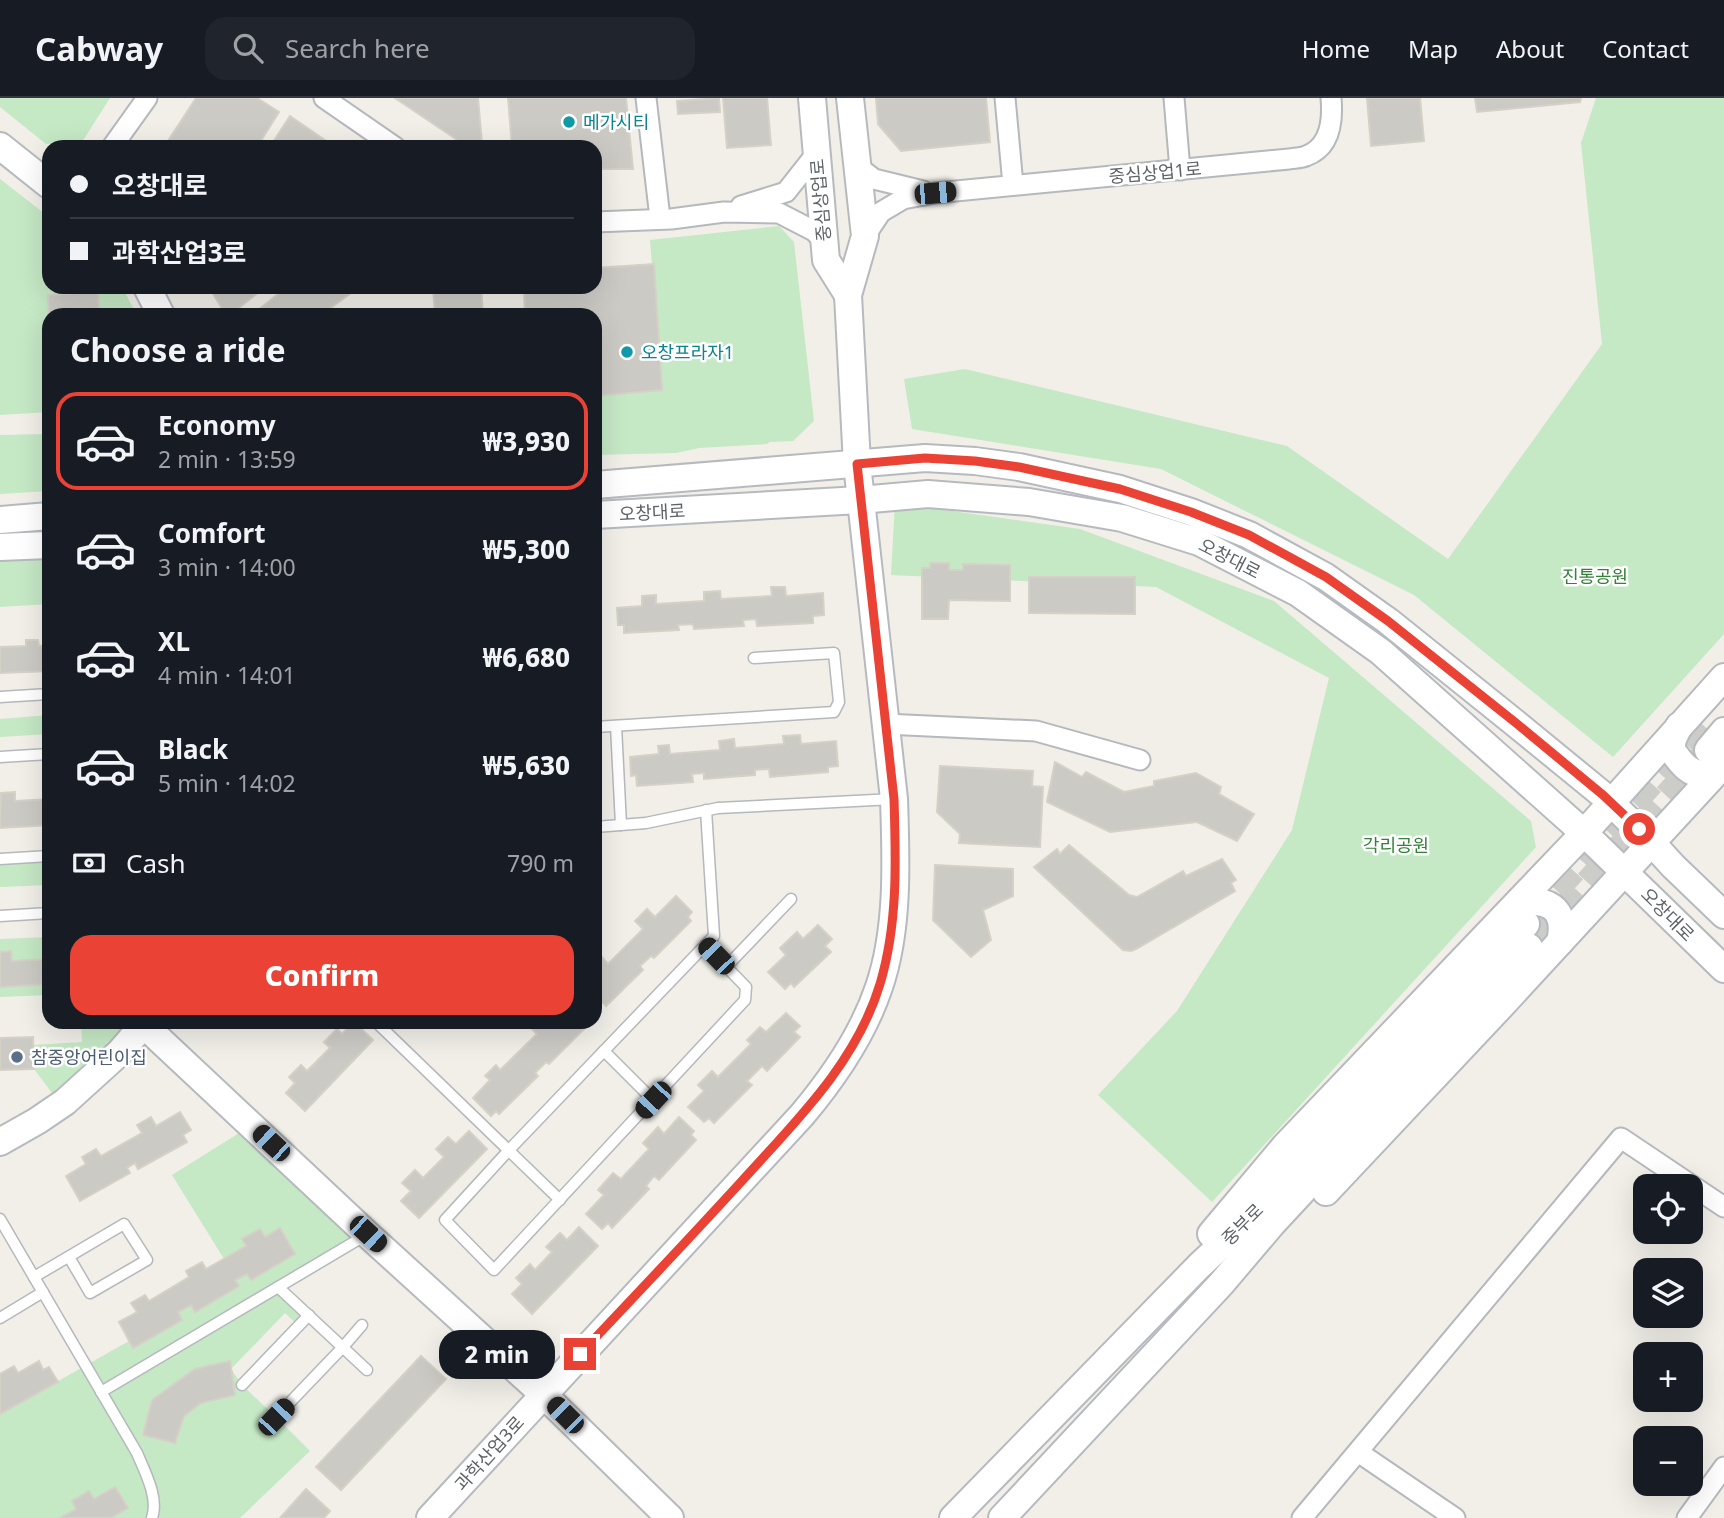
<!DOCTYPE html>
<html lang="en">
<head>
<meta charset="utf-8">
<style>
	body { margin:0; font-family:"Noto Sans","Noto Sans KR",sans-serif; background:#20242c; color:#f1f3f6; height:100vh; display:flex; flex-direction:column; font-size:26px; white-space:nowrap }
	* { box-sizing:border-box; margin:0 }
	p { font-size:23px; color:#9ea1a6 }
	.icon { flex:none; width:38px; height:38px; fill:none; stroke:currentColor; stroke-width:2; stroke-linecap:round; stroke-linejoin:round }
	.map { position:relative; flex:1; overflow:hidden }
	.drawer { position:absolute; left:42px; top:210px; width:560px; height:721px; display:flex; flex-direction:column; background:#171b24; border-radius:21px; box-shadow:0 7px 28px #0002 }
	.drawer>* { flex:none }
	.banner { position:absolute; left:42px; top:42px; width:560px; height:154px; border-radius:21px; box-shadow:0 7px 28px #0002; display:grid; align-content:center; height:154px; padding:0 28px; background:#171b24 }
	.controls { position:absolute; left:1633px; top:1076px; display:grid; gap:14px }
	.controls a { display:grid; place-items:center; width:70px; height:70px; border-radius:14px; background:#171b24; box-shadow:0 7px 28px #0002; font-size:35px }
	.end { position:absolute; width:32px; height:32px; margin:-16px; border:9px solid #ea4335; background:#fff; box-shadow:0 0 0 4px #fff }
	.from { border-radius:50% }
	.bubble { position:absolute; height:49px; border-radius:21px; background:#171b24; box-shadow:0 7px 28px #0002; font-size:23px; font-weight:800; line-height:49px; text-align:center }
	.car { position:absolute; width:21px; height:42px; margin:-21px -10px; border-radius:9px; box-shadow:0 0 5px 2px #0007; background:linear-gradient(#222 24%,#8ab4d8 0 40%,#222 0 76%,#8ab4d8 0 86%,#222 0) }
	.banner b { display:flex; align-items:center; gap:24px; height:66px; font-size:26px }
	.banner b+b { border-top:2px solid #363941 }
	.banner i { width:18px; height:18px; background:#f1f3f6 }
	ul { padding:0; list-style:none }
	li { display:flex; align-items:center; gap:21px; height:98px; margin:0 14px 10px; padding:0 14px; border:4px solid transparent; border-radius:21px }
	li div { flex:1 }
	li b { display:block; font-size:26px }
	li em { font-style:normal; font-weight:800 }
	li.current { border-color:#ea4335 }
	li>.icon { width:63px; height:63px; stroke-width:1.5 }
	h2 { padding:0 28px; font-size:32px; line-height:84px }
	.pay { display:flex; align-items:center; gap:18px; height:77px; padding:0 28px; font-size:26px }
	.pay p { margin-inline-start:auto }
	.cta { display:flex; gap:14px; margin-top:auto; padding:14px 28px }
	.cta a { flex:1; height:80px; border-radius:21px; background:#ea4335; color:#fff; font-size:28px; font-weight:800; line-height:80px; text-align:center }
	header { display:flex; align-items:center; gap:42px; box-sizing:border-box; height:98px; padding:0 35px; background:#171b24; border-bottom:2px solid #363941 }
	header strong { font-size:33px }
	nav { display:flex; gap:38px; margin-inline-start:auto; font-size:24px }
	.search { width:490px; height:63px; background:#20242c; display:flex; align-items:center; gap:18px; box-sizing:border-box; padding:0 24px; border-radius:21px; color:#9ea1a6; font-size:26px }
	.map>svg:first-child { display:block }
</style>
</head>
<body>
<header>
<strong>Cabway</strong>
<div class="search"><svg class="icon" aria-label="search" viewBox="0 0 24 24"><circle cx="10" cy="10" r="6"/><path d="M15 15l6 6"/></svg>Search here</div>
<nav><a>Home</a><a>Map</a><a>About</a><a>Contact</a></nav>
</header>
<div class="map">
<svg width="1724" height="1420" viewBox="0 0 1724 1420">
	<rect width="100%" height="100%" fill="#f1efe8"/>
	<g fill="#c5e8c5">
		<polygon points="0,0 110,0 82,44 46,46 0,9"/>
		<polygon points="1596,0 1724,0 1724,536 1613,659 1414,497 1161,371 912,331 904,281 965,271 1287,348 1448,461 1602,246 1581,45"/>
		<polygon points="0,81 49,119 49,189 122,189 137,217 49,217 49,314 0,317"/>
		<polygon points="779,128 794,144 814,323 793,343 770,344 767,346 699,350 676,355 595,357 595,298 662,291 650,142"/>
		<polygon points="49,336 49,393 0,396 0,337"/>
		<polygon points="895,405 1080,431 1274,503 1531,723 1536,749 1212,1104 1098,997 1177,913 1292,732 1329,580 1156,489 891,477"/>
		<polygon points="49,447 49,506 0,509 0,451"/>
		<polygon points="49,617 49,636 0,639 0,621"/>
		<polygon points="49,758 49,787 0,789 0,761"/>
		<polygon points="49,839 49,897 0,899 0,841"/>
		<polygon points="81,924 146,924 61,1007 34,971 33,947 82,944"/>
		<polygon points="252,1027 367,1136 278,1189 309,1217 299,1228 285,1215 231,1271 242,1287 276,1319 310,1353 240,1420 0,1420 0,1316 129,1243 134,1250 182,1222 178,1214 191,1207 195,1213 238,1189 235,1182 247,1176 251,1182 295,1156 265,1139 260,1131 243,1141 246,1148 224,1161 172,1077"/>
	</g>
	<g fill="#cccac5" stroke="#d6d1c6" stroke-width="2">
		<polygon points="196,0 257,0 279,14 257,49 164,49"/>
		<polygon points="395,0 478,0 482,45 459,43"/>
		<polygon points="508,0 626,0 633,71 595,71 595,49 512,49"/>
		<polygon points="719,0 720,14 678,16 677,3"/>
		<polygon points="723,0 767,0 771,47 727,50"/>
		<polygon points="876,0 986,0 990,44 901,53 878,26"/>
		<polygon points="1367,0 1420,0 1424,43 1371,48"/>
		<polygon points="1475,0 1581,0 1580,4 1477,14"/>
		<polygon points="290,18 335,49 270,49"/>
		<polygon points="654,166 662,292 595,298 595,217 525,217 524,189 595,189 595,170"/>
		<polygon points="209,189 265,189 230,217 226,217"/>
		<polygon points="287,189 359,189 321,217 252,217"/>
		<polygon points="433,189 481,189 483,217 435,217"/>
		<polygon points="98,194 99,217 49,217 49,226 48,197"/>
		<polygon points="930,465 949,465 949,472 963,472 963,466 1010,467 1010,503 949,502 948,521 922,521 922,470 930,470"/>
		<polygon points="1029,479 1135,479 1135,516 1029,515"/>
		<polygon points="771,489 785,489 786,498 823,495 824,517 813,518 813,525 757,528 756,521 743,522 744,528 694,531 693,526 678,527 679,532 624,535 624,527 618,527 617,510 642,508 642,498 656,497 656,506 704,503 704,494 720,493 721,501 772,498"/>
		<polygon points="26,542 38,542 39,548 49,547 49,573 0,575 0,549 26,548"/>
		<polygon points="800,637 801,646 836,643 838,668 828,669 828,674 770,679 769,671 755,672 755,677 704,681 704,675 692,676 693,684 637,688 636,677 631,678 630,659 659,656 658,648 669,647 670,656 720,652 719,643 734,641 735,650 784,646 783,638"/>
		<polygon points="1055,664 1082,679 1086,674 1124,694 1154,688 1154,683 1196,675 1221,689 1219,696 1254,716 1237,743 1197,724 1110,734 1047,704"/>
		<polygon points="940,668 1033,673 1032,688 1043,689 1040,749 959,745 960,736 937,714"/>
		<polygon points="15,694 15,703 49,701 49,727 0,730 1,695"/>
		<polygon points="1069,747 1129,797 1137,799 1183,773 1186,778 1222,761 1236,782 1231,785 1235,793 1136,851 1131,853 1123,852 1034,769 1057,751 1060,756"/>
		<polygon points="935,767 1013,771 1013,798 983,812 991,842 971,859 933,822"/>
		<polygon points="676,798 692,814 688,819 691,823 654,860 651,858 640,868 643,872 606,908 602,904 597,908 595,907 595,879 598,875 595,872 595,864 601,858 608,866 643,831 635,823 647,811 655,819"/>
		<polygon points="818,827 832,841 825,848 831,854 794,889 791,885 785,891 768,874 786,857 780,850 797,834 803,841"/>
		<polygon points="11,853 12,863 49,861 49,886 0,889 0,854"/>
		<polygon points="786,915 800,928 794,934 800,939 767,973 762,968 747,983 752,987 714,1025 709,1020 704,1024 688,1009 704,993 698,987 712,973 718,979 751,946 747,942 760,929 766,934"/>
		<polygon points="354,924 373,942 305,1013 286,995 295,985 289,979 301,967 307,973 330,950 324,944 337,931 342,936"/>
		<polygon points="539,924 549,925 551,924 585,924 584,925 587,928 549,966 546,964 535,975 538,978 499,1016 496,1013 491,1018 473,1000 490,982 485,978 496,967 500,972 537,936 532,931"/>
		<polygon points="33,939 34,971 0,972 0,940"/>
		<polygon points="180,1014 191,1032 183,1037 187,1044 138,1071 135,1065 127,1070 130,1075 80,1103 66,1078 86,1066 82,1059 96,1051 101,1058 142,1035 137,1027 151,1019 156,1028"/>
		<polygon points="679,1019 694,1033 691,1037 696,1042 659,1082 654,1078 646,1088 649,1091 612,1130 608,1125 602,1131 586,1116 604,1097 598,1092 613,1075 621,1081 649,1051 643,1045 658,1029 664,1036"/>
		<polygon points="469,1033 487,1051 419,1120 401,1103 411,1093 402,1085 415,1072 423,1080 444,1059 436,1051 448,1039 456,1046"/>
		<polygon points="579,1129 598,1148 532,1216 512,1196 522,1186 516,1180 530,1166 535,1172 552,1154 546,1149 560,1135 567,1142"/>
		<polygon points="280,1130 295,1156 251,1182 247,1176 235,1182 239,1188 195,1214 191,1207 178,1214 182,1222 133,1250 119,1224 137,1214 131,1205 145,1197 149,1203 189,1179 186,1173 202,1164 206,1171 246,1148 242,1141 260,1131 265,1139"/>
		<polygon points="421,1258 446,1281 341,1392 316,1369"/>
		<polygon points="39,1263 43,1272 49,1269 58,1284 0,1316 0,1276 14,1268 18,1275"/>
		<polygon points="230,1263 235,1297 201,1305 184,1318 175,1345 143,1337 152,1302 195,1271"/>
		<polygon points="115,1389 128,1410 111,1420 60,1420 76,1411 72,1403 89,1393 94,1401"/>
		<polygon points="306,1391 330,1413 324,1420 280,1420"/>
	</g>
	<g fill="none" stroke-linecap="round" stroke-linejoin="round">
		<g stroke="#ccccc8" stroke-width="26" stroke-dasharray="26 13" stroke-linecap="butt">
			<polyline points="1530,821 1703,627"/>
			<polyline points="1535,842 1706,655"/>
		</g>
		<defs>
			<g id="lane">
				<polyline points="0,599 49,596"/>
				<polyline points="616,628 621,727"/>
				<polyline points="595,629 834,614 839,604 834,555 754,560"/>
				<polyline points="0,659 49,656"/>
				<polyline points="595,729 646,725 718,710 894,701"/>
				<polyline points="0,761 49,758"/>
				<polyline points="0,818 49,815"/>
				<polyline points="705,847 746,889 745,902 494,1172 445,1122 509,1052 714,838 706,712"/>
				<polyline points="726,869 791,801"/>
				<polyline points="376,924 560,1102"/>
				<polyline points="604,953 653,1002"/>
				<path d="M0 1121 137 1355C145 1374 159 1400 152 1420"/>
				<polyline points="34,1179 124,1126 147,1162 90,1195 69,1159"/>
				<polyline points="278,1189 367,1272"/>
				<polyline points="0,1220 43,1194"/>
				<polyline points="242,1287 309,1217"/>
				<polyline points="101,1294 366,1137"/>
				<polyline points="276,1319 343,1249 362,1227"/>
			</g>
			<g id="street">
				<polyline points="324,0 395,49"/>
				<polyline points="646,0 660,120"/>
				<polyline points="1005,0 1013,87"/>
				<polyline points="1174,0 1180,72"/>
				<polyline points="112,49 147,0"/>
				<polyline points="857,68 874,81 923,93"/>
				<polyline points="741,108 786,94 816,56"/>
				<polyline points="595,124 671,121 724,114 779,115 814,133 824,143"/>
				<path d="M865 138 881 114 903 101 935 95 1289 61C1295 60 1301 60 1306 58 1331 49 1333 22 1331 0"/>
				<polyline points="885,626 1036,633 1140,662"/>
				<polyline points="1358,1354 1455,1420"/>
				<polyline points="1302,1420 1621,1040 1724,1109"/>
				<polyline points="1687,1420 1724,1369"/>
			</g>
			<g id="secondary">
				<polyline points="812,0 826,162 848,197 865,138 850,0"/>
				<polyline points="0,48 49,87"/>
				<polyline points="147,189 161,217"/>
				<polyline points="595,387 925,360 975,363 1019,369 1120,391 1191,414 1249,437 1326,479 1388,523 1515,625 1603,697 1652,745 1673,768 1724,817"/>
				<polyline points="595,417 860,402 928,396 1029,404 1122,420 1199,444 1298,495 1381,554 1584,735 1724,871"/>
				<polyline points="0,422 49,418"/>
				<polyline points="0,449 49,447"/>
				<path d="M1679 628 1673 641 1671 651C1680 664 1691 680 1709 675 1714 673 1720 667 1724 664"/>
				<polyline points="1708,652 1724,633"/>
				<path d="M1515 808C1546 797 1568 810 1560 844"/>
				<polyline points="144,927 367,1136 543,1296 670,1420"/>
				<polyline points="0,1044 37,1023 65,1004 119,955 146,924"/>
				<polyline points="1326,1094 1502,907 1724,666"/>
				<polyline points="1211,1136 1285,1048 1584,735 1724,579"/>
				<path d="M430 1420 802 1017C834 979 863 937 879 889 899 831 896 761 894 701L857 366 848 197"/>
				<polyline points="953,1420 1199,1168 1252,1118 1359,1001 1526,826"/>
				<polyline points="1002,1420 1221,1186 1272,1126 1529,849"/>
			</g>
		</defs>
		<use href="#lane" stroke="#b5b8bc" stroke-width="13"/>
		<use href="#street" stroke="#b5b8bc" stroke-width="23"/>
		<use href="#secondary" stroke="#b6babf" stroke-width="30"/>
		<use href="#lane" stroke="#fff" stroke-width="10"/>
		<use href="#street" stroke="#fff" stroke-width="19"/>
		<use href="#secondary" stroke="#fff" stroke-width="26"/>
	</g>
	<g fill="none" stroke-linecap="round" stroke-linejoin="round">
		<path stroke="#ea4335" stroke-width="9" d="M580 1256C634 1199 687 1143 740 1085 794 1025 856 966 880 886 898 826 896 763 894 701L857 366 925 360 975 363 1019 369 1120 391 1191 414 1249 437 1326 479 1388 523 1516 625 1603 697 1639 731"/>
	</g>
	<g fill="#0f9aa8" stroke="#fff" stroke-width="2.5">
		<circle cx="569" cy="24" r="7"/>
		<circle cx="627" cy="254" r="7"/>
	</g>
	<circle fill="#5c6f8a" stroke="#fff" stroke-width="2.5" cx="17" cy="959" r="7"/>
	<g text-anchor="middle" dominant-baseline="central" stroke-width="5" stroke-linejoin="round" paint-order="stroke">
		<g font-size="18" fill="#0d838f" stroke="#fff" text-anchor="start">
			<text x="583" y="24">메가시티</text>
			<text x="641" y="254">오창프라자1</text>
		</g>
		<g font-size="18" fill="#5f6368" stroke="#fff">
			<text transform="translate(1155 74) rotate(-5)">중심상업1로</text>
			<text transform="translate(820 102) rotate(-95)">중심상업로</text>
			<text transform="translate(652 414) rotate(-3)">오창대로</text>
			<text transform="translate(1230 460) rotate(27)">오창대로</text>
			<text transform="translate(1668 816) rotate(45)">오창대로</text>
			<text transform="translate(1242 1126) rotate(-45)">중부로</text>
			<text transform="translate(489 1355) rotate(-48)">과학산업3로</text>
		</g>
		<g font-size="18" fill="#348238" stroke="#fff">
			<text x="1595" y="478">진통공원</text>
			<text x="1396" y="747">각리공원</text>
		</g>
		<g font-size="18" fill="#4e5e75" stroke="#fff" text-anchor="start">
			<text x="31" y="959">참중앙어린이집</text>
		</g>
	</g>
</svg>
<div class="controls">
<a><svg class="icon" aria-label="locate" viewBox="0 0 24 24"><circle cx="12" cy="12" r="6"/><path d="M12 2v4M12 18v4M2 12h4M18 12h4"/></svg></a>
<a><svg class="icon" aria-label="layers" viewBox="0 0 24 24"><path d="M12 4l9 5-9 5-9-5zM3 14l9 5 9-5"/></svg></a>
<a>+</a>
<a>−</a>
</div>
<i class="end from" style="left:1639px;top:731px"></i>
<i class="end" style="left:580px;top:1256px"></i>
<div class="bubble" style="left:439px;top:1232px;width:116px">2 min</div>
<i class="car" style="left:935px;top:95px;rotate:85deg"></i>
<i class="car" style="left:716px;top:858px;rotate:316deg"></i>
<i class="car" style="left:653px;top:1002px;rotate:223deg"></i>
<i class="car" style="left:271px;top:1045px;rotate:313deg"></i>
<i class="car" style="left:368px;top:1136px;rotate:133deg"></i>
<i class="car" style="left:565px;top:1317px;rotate:315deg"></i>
<i class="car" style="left:276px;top:1319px;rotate:44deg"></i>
<div class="banner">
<b><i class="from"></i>오창대로</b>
<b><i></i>과학산업3로</b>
</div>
<section class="drawer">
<h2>Choose a ride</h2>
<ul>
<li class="current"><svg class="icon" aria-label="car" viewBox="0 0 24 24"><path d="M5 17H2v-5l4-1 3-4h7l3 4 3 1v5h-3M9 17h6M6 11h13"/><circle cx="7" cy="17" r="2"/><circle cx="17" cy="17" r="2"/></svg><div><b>Economy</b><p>2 min · 13:59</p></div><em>₩3,930</em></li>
<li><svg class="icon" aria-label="car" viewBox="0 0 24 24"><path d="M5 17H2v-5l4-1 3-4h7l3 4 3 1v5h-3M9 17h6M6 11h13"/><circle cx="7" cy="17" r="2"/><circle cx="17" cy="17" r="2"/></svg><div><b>Comfort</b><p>3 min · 14:00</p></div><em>₩5,300</em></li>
<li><svg class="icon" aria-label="car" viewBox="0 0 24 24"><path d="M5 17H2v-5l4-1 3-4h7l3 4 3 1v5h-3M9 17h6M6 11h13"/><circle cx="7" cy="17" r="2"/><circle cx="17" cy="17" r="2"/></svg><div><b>XL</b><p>4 min · 14:01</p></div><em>₩6,680</em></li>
<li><svg class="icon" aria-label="car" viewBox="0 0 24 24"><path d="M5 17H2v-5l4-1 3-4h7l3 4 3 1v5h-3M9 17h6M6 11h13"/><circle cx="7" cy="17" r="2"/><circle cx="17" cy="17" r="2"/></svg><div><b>Black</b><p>5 min · 14:02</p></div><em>₩5,630</em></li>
</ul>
<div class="pay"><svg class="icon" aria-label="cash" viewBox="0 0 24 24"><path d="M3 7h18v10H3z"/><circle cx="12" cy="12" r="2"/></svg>Cash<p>790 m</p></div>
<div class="cta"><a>Confirm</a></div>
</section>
</div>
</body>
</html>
